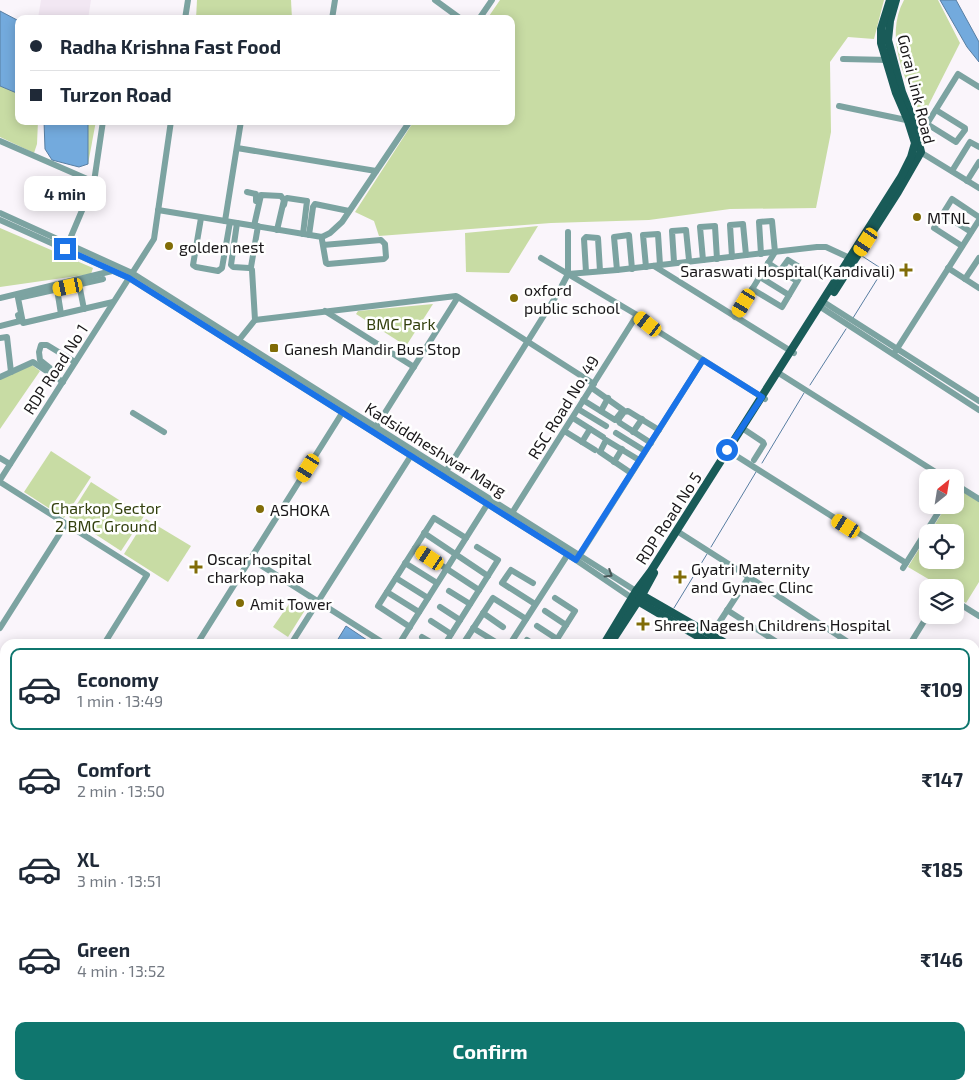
<!DOCTYPE html>
<html lang="en">
<head>
<meta charset="utf-8">
<style>
	body { margin:0; font-family:"Exo 2",sans-serif; background:#f6f6f7; color:#1f2937; height:100vh; display:flex; flex-direction:column; font-size:19px; white-space:nowrap }
	* { box-sizing:border-box; margin:0 }
	p { font-size:16px; color:#747a83 }
	.icon { flex:none; width:28px; height:28px; fill:none; stroke:currentColor; stroke-width:2; stroke-linecap:round; stroke-linejoin:round }
	.map { position:relative; flex:1; overflow:hidden }
	.drawer { position:absolute; left:0px; top:639px; width:980px; height:451px; display:flex; flex-direction:column; background:#fff; border-radius:15px 15px 0 0; box-shadow:0 2px 12px #0003 }
	.drawer>* { flex:none }
	.top-card { position:absolute; left:15px; top:15px; width:500px; height:110px; border-radius:10px; box-shadow:0 2px 12px #0003; display:grid; align-content:center; height:110px; padding:0 15px; background:#fff }
	.needle { width:32px; rotate:30deg }
	.buttons { position:absolute; left:919px; top:469px; display:grid; gap:10px }
	.buttons a { display:grid; place-items:center; width:45px; height:45px; border-radius:10px; background:#fff; box-shadow:0 2px 12px #0003; font-size:25px }
	.end { position:absolute; width:22px; height:22px; margin:-11px; border:6px solid #1a73e8; background:#fff; box-shadow:0 0 0 2px #fff }
	.from { border-radius:50% }
	.bubble { position:absolute; height:35px; border-radius:10px; background:#fff; box-shadow:0 2px 12px #0003; font-size:16px; font-weight:700; line-height:35px; text-align:center }
	.car { position:absolute; width:15px; height:30px; margin:-15px -8px; border-radius:6px; box-shadow:0 0 4px 1px #0007; background:linear-gradient(#f5c518 24%,#345 0 40%,#f5c518 0 76%,#345 0 86%,#f5c518 0) }
	.top-card b { display:flex; align-items:center; gap:18px; height:48px; font-size:19px }
	.top-card b+b { border-top:1px solid #e0e1e3 }
	.top-card i { width:12px; height:12px; background:#1f2937 }
	ul { padding:9px 0 0; list-style:none }
	li { display:flex; align-items:center; gap:15px; height:82px; margin:0 10px 8px; padding:0 5px; border:2px solid transparent; border-radius:10px }
	li div { flex:1 }
	li b { display:block; font-size:19px }
	li em { font-style:normal; font-weight:700 }
	li.on { border-color:#0f766e }
	li>.icon { width:45px; height:45px; stroke-width:1.5 }
	.cta { display:flex; gap:10px; margin-top:auto; padding:10px 15px }
	.cta a { flex:1; height:58px; border-radius:10px; background:#0f766e; color:#fff; font-size:20px; font-weight:700; line-height:58px; text-align:center }
	.map>svg:first-child { display:block }
</style>
</head>
<body>
<div class="map">
<svg width="979" height="1089" viewBox="0 0 979 1089">
	<rect width="100%" height="100%" fill="#faf5fb"/>
	<g fill="#f2e7f3">
		<polygon points="41,0 91,0 88,19 38,18"/>
		<polygon points="5,797 5,845 0,843 0,800"/>
		<polygon points="0,865 5,868 5,1085 268,1085 271,1089 0,1089"/>
		<polygon points="291,1085 473,1085 467,1089 295,1089"/>
	</g>
	<g fill="#c8dca4">
		<polygon points="197,0 291,0 292,19 196,19"/>
		<polygon points="500,0 884,0 874,39 848,37 830,62 831,132 816,208 730,209 649,220 551,223 379,236 374,221 355,212 414,121 511,121 511,19 487,19"/>
		<path d="M904 0H938L960 43 922 118C907 81 883 39 904 0Z"/>
		<polygon points="0,86 19,94 19,121 38,121 37,144 34,153 0,137"/>
		<polygon points="88,121 96,121 88,164"/>
		<polygon points="538,226 509,273 466,272 465,233"/>
		<polygon points="0,228 93,268 91,274 0,287"/>
		<polygon points="433,304 406,346 356,314 358,311"/>
		<polygon points="32,365 40,371 0,429 0,379"/>
		<polygon points="51,451 91,477 64,518 24,492"/>
		<polygon points="91,482 144,516 121,551 69,517"/>
		<polygon points="957,488 979,502 979,582 966,603 955,596 955,588 942,587 908,567 927,536 928,560 955,560 955,532 930,532 947,505 955,505 955,492"/>
		<polygon points="146,519 191,546 168,582 124,554"/>
		<polygon points="291,601 305,610 288,637 273,627"/>
	</g>
	<g fill="#73aadd" stroke="#587ea2">
		<polygon points="940,0 956,0 979,42 979,62 967,47"/>
		<polygon points="0,11 19,21 19,94 0,86"/>
		<polygon points="44,121 88,121 88,164 79,167 52,160 45,149"/>
		<polygon points="346,626 373,644 335,644"/>
	</g>
	<g fill="none" stroke-linecap="round" stroke-linejoin="round">
		<g stroke="#587ea2" stroke-width="1">
			<polyline points="853,318 881,273 882,269 862,256"/>
			<polyline points="810,385 846,329"/>
			<polyline points="762,463 804,393"/>
			<polyline points="711,547 756,472"/>
			<polyline points="674,608 707,554"/>
			<polyline points="663,626 667,621"/>
		</g>
		<g stroke="#7ca3a1" stroke-width="6">
			<polyline points="435,0 461,19"/>
			<polyline points="185,19 188,0"/>
			<polyline points="332,19 335,0"/>
			<polyline points="479,19 492,0"/>
			<polyline points="843,59 889,60"/>
			<polyline points="839,106 911,121"/>
			<polyline points="927,124 956,142 965,130 965,128 936,110"/>
			<polyline points="917,140 958,74 979,87"/>
			<polyline points="0,141 94,182 67,246"/>
			<polyline points="237,148 376,171"/>
			<polyline points="917,150 979,188"/>
			<polyline points="952,171 970,142 979,147"/>
			<polyline points="967,181 979,162"/>
			<polyline points="94,182 103,121"/>
			<polyline points="247,192 256,194 256,201"/>
			<polyline points="284,205 285,200 287,198 307,201 303,234"/>
			<polyline points="158,210 322,237 330,233 342,222 410,121"/>
			<polyline points="0,213 132,273 636,591"/>
			<polyline points="943,214 971,232"/>
			<polyline points="201,218 193,265 196,267 218,271 222,268 230,222"/>
			<polyline points="0,220 129,278 576,560 632,598"/>
			<polyline points="225,221 241,121"/>
			<polyline points="237,223 231,265 233,267 249,268 251,267 258,226"/>
			<polyline points="254,226 261,195 281,196 284,200 277,230"/>
			<polyline points="309,235 313,207 315,204 349,211"/>
			<polyline points="322,237 322,240 326,263 328,264 384,259 386,257 385,244 381,240 323,245"/>
			<polyline points="962,246 934,228 952,199 979,217"/>
			<polyline points="732,257 730,225 743,224 746,255"/>
			<polyline points="541,258 637,315 659,332 765,399"/>
			<polyline points="703,260 700,227 715,226 717,259"/>
			<polyline points="674,262 672,231 686,230 689,260"/>
			<polyline points="654,266 794,353"/>
			<polyline points="646,267 643,235 658,234 660,265"/>
			<polyline points="948,268 979,288"/>
			<polyline points="617,270 614,237 629,235 632,269"/>
			<polyline points="780,271 797,281"/>
			<polyline points="586,272 584,239 586,237 598,238 600,271"/>
			<polyline points="568,274 617,270 817,247 826,247 852,259"/>
			<polyline points="760,277 789,295"/>
			<polyline points="103,279 18,298 23,323 113,302"/>
			<polyline points="965,279 979,258"/>
			<polyline points="79,284 84,309"/>
			<polyline points="57,289 61,314"/>
			<polyline points="752,289 782,307 804,270 788,260 780,271 768,263"/>
			<polyline points="0,298 112,271"/>
			<polyline points="822,301 979,401"/>
			<polyline points="819,306 979,410"/>
			<polyline points="325,311 414,367"/>
			<polyline points="735,317 775,252 772,221 759,222 761,254"/>
			<polyline points="255,320 456,296"/>
			<polyline points="0,326 20,321 18,315"/>
			<polyline points="0,338 7,337 11,372"/>
			<polyline points="239,340 255,320 252,270"/>
			<polyline points="895,352 979,220"/>
			<polyline points="55,372 40,360 39,352 41,345 47,345 75,362"/>
			<polyline points="777,372 945,478"/>
			<polyline points="0,377 33,362 63,382"/>
			<polyline points="583,400 615,420 623,410 592,388"/>
			<polyline points="578,409 606,426"/>
			<polyline points="601,411 608,398"/>
			<polyline points="133,413 164,432"/>
			<polyline points="573,418 603,437"/>
			<polyline points="374,430 458,297 594,384"/>
			<polyline points="745,430 763,442 764,444 754,460"/>
			<polyline points="566,432 595,450"/>
			<polyline points="633,432 642,419"/>
			<polyline points="616,433 645,451"/>
			<polyline points="582,442 590,429"/>
			<polyline points="651,443 620,423 618,420 624,412 628,411 659,430"/>
			<polyline points="727,450 906,563"/>
			<polyline points="0,458 10,464"/>
			<polyline points="614,462 622,449"/>
			<polyline points="445,473 558,293 568,274 568,232"/>
			<polyline points="631,473 600,452 606,440 639,460"/>
			<polyline points="0,480 154,239 171,121"/>
			<polyline points="0,482 147,575 104,644"/>
			<polyline points="955,484 979,499"/>
			<polyline points="512,513 637,315"/>
			<polyline points="424,533 488,576"/>
			<polyline points="680,533 749,577"/>
			<polyline points="415,548 479,590"/>
			<polyline points="578,558 703,360"/>
			<polyline points="251,559 385,644"/>
			<polyline points="405,563 437,583"/>
			<polyline points="903,568 943,505"/>
			<polyline points="396,578 428,598"/>
			<polyline points="533,583 511,570 502,583 535,604"/>
			<polyline points="449,591 470,604"/>
			<polyline points="387,592 419,612"/>
			<polyline points="955,601 979,616"/>
			<polyline points="440,607 460,620"/>
			<polyline points="727,610 780,644"/>
			<polyline points="545,611 566,625"/>
			<polyline points="483,613 503,627"/>
			<polyline points="431,621 451,634"/>
			<polyline points="537,626 557,639"/>
			<polyline points="410,627 378,606 434,518 466,538"/>
			<polyline points="0,628 66,524"/>
			<polyline points="473,628 499,644"/>
			<polyline points="422,637 434,644"/>
			<polyline points="709,638 749,577 851,644"/>
			<polyline points="527,640 533,644"/>
			<polyline points="197,644 344,410"/>
			<polyline points="291,644 412,454"/>
			<polyline points="399,644 490,500"/>
			<polyline points="445,644 498,560 477,547"/>
			<polyline points="463,644 493,598 526,619"/>
			<polyline points="510,644 570,551"/>
			<polyline points="554,644 575,611 555,598"/>
			<polyline points="910,644 928,615"/>
			<polyline points="0,669 5,672"/>
			<polyline points="975,718 979,721"/>
			<polyline points="0,747 5,746"/>
			<polyline points="0,786 5,783"/>
			<polyline points="0,793 5,790"/>
			<polyline points="975,828 979,823"/>
			<polyline points="0,853 5,856"/>
			<polyline points="0,860 5,863"/>
			<polyline points="975,890 979,892"/>
			<polyline points="0,896 5,899"/>
			<polyline points="975,963 979,966"/>
			<polyline points="0,978 5,981"/>
			<polyline points="975,1004 979,1000"/>
			<polyline points="975,1022 979,1025"/>
			<polyline points="0,1062 5,1059"/>
			<polyline points="0,1084 4,1089"/>
			<polyline points="113,1085 116,1089"/>
			<polyline points="191,1085 194,1089"/>
			<polyline points="272,1085 275,1089"/>
			<polyline points="279,1085 283,1089"/>
			<polyline points="357,1085 361,1089"/>
			<polyline points="592,1085 598,1089"/>
			<polyline points="689,1085 695,1089"/>
			<polyline points="810,1085 816,1089"/>
			<polyline points="911,1085 917,1089"/>
			<polyline points="715,1089 715,1085"/>
		</g>
		<g stroke="#195b58" stroke-width="8">
			<polyline points="834,292 898,192 921,152 914,122 902,92 888,40 890,21 896,0"/>
			<polyline points="640,594 727,644"/>
			<polyline points="636,600 711,644"/>
			<polyline points="604,644 636,591 651,571 901,177 911,157 915,143 908,121 896,93 881,43 881,29 890,0"/>
			<polyline points="610,644 642,595 654,573"/>
			<polyline points="975,788 979,790"/>
			<polyline points="975,797 979,800"/>
			<polyline points="487,1089 492,1085"/>
			<polyline points="498,1089 504,1085"/>
		</g>
	</g>
	<defs><path id="oneway-chevron" d="M-2-3.5L2.5 0L-2 3.5" fill="none" stroke-width="1.6" stroke-linecap="round" stroke-linejoin="round" transform="scale(1.25)"/></defs>
	<use stroke="#465656" href="#oneway-chevron" transform="translate(609 574) rotate(32)"/>
	<g fill="none" stroke-linecap="round" stroke-linejoin="round">
		<polyline stroke="#1a73e8" stroke-width="6" points="65,249 129,278 576,560 703,360 762,397 727,450"/>
	</g>
	<g fill="#816c07" stroke="#fff" stroke-width="2">
		<circle cx="917" cy="217" r="5"/>
		<circle cx="169" cy="246" r="5"/>
		<path d="M903.5 262.5h5v5h5v5h-5v5h-5v-5h-5v-5h5z"/>
		<circle cx="514" cy="298" r="5"/>
		<rect x="269" y="343" width="10" height="10" rx="2.5"/>
		<circle cx="260" cy="509" r="5"/>
		<path d="M193.5 559.5h5v5h5v5h-5v5h-5v-5h-5v-5h5z"/>
		<path d="M677.5 569.5h5v5h5v5h-5v5h-5v-5h-5v-5h5z"/>
		<circle cx="240" cy="603" r="5"/>
		<path d="M640.5 616.5h5v5h5v5h-5v5h-5v-5h-5v-5h5z"/>
	</g>
	<g text-anchor="middle" dominant-baseline="central" stroke-width="5" stroke-linejoin="round" paint-order="stroke">
		<g font-size="16" fill="#191719" stroke="#fff">
			<text transform="translate(917 89) rotate(76)">Gorai Link Road</text>
			<text transform="translate(55 369) rotate(-57)">RDP Road No 1</text>
			<text transform="translate(563 407) rotate(-58)">RSC Road No. 49</text>
			<text transform="translate(436 449) rotate(32)">Kadsiddheshwar Marg</text>
			<text transform="translate(668 518) rotate(-57)">RDP Road No 5</text>
		</g>
		<g font-size="16" fill="#191719" stroke="#fff" text-anchor="start">
			<text x="927" y="217">MTNL</text>
			<text x="179" y="246">golden nest</text>
			<text x="895" y="270" text-anchor="end">Saraswati Hospital(Kandivali)</text>
			<text x="524" y="289">oxford<tspan x="524" dy="18">public school</tspan></text>
			<text x="284" y="348">Ganesh Mandir Bus Stop</text>
			<text x="270" y="509">ASHOKA</text>
			<text x="207" y="558">Oscar hospital<tspan x="207" dy="18">charkop naka</tspan></text>
			<text x="691" y="568">Gyatri Maternity<tspan x="691" dy="18">and Gynaec Clinc</tspan></text>
			<text x="250" y="603">Amit Tower</text>
			<text x="654" y="624">Shree Nagesh Childrens Hospital</text>
		</g>
		<g font-size="16" fill="#33400e" stroke="#fff">
			<text x="401" y="323">BMC Park</text>
			<text x="106" y="507">Charkop Sector<tspan x="106" dy="18">2 BMC Ground</tspan></text>
		</g>
	</g>
</svg>
<div class="buttons">
<a><svg class="needle" viewBox="-14 -14 28 28"><path d="M0-13l5 13h-10z" fill="#e53935"/><path d="M0 13l5-13h-10z" fill="#747a83"/></svg></a>
<a><svg class="icon" aria-label="locate" viewBox="0 0 24 24"><circle cx="12" cy="12" r="6"/><path d="M12 2v4M12 18v4M2 12h4M18 12h4"/></svg></a>
<a><svg class="icon" aria-label="layers" viewBox="0 0 24 24"><path d="M12 4l9 5-9 5-9-5zM3 14l9 5 9-5"/></svg></a>
</div>
<i class="end from" style="left:727px;top:450px"></i>
<i class="end" style="left:65px;top:249px"></i>
<div class="bubble" style="left:24px;top:176px;width:82px">4 min</div>
<i class="car" style="left:866px;top:242px;rotate:213deg"></i>
<i class="car" style="left:68px;top:287px;rotate:258deg"></i>
<i class="car" style="left:744px;top:303px;rotate:211deg"></i>
<i class="car" style="left:648px;top:324px;rotate:308deg"></i>
<i class="car" style="left:308px;top:468px;rotate:212deg"></i>
<i class="car" style="left:846px;top:526px;rotate:302deg"></i>
<i class="car" style="left:430px;top:558px;rotate:304deg"></i>
<div class="top-card">
<b><i class="from"></i>Radha Krishna Fast Food</b>
<b><i></i>Turzon Road</b>
</div>
<section class="drawer">
<ul>
<li class="on"><svg class="icon" aria-label="car" viewBox="0 0 24 24"><path d="M5 17H2v-5l4-1 3-4h7l3 4 3 1v5h-3M9 17h6M6 11h13"/><circle cx="7" cy="17" r="2"/><circle cx="17" cy="17" r="2"/></svg><div><b>Economy</b><p>1 min · 13:49</p></div><em>₹109</em></li>
<li><svg class="icon" aria-label="car" viewBox="0 0 24 24"><path d="M5 17H2v-5l4-1 3-4h7l3 4 3 1v5h-3M9 17h6M6 11h13"/><circle cx="7" cy="17" r="2"/><circle cx="17" cy="17" r="2"/></svg><div><b>Comfort</b><p>2 min · 13:50</p></div><em>₹147</em></li>
<li><svg class="icon" aria-label="car" viewBox="0 0 24 24"><path d="M5 17H2v-5l4-1 3-4h7l3 4 3 1v5h-3M9 17h6M6 11h13"/><circle cx="7" cy="17" r="2"/><circle cx="17" cy="17" r="2"/></svg><div><b>XL</b><p>3 min · 13:51</p></div><em>₹185</em></li>
<li><svg class="icon" aria-label="car" viewBox="0 0 24 24"><path d="M5 17H2v-5l4-1 3-4h7l3 4 3 1v5h-3M9 17h6M6 11h13"/><circle cx="7" cy="17" r="2"/><circle cx="17" cy="17" r="2"/></svg><div><b>Green</b><p>4 min · 13:52</p></div><em>₹146</em></li>
</ul>
<div class="cta"><a>Confirm</a></div>
</section>
</div>
</body>
</html>
